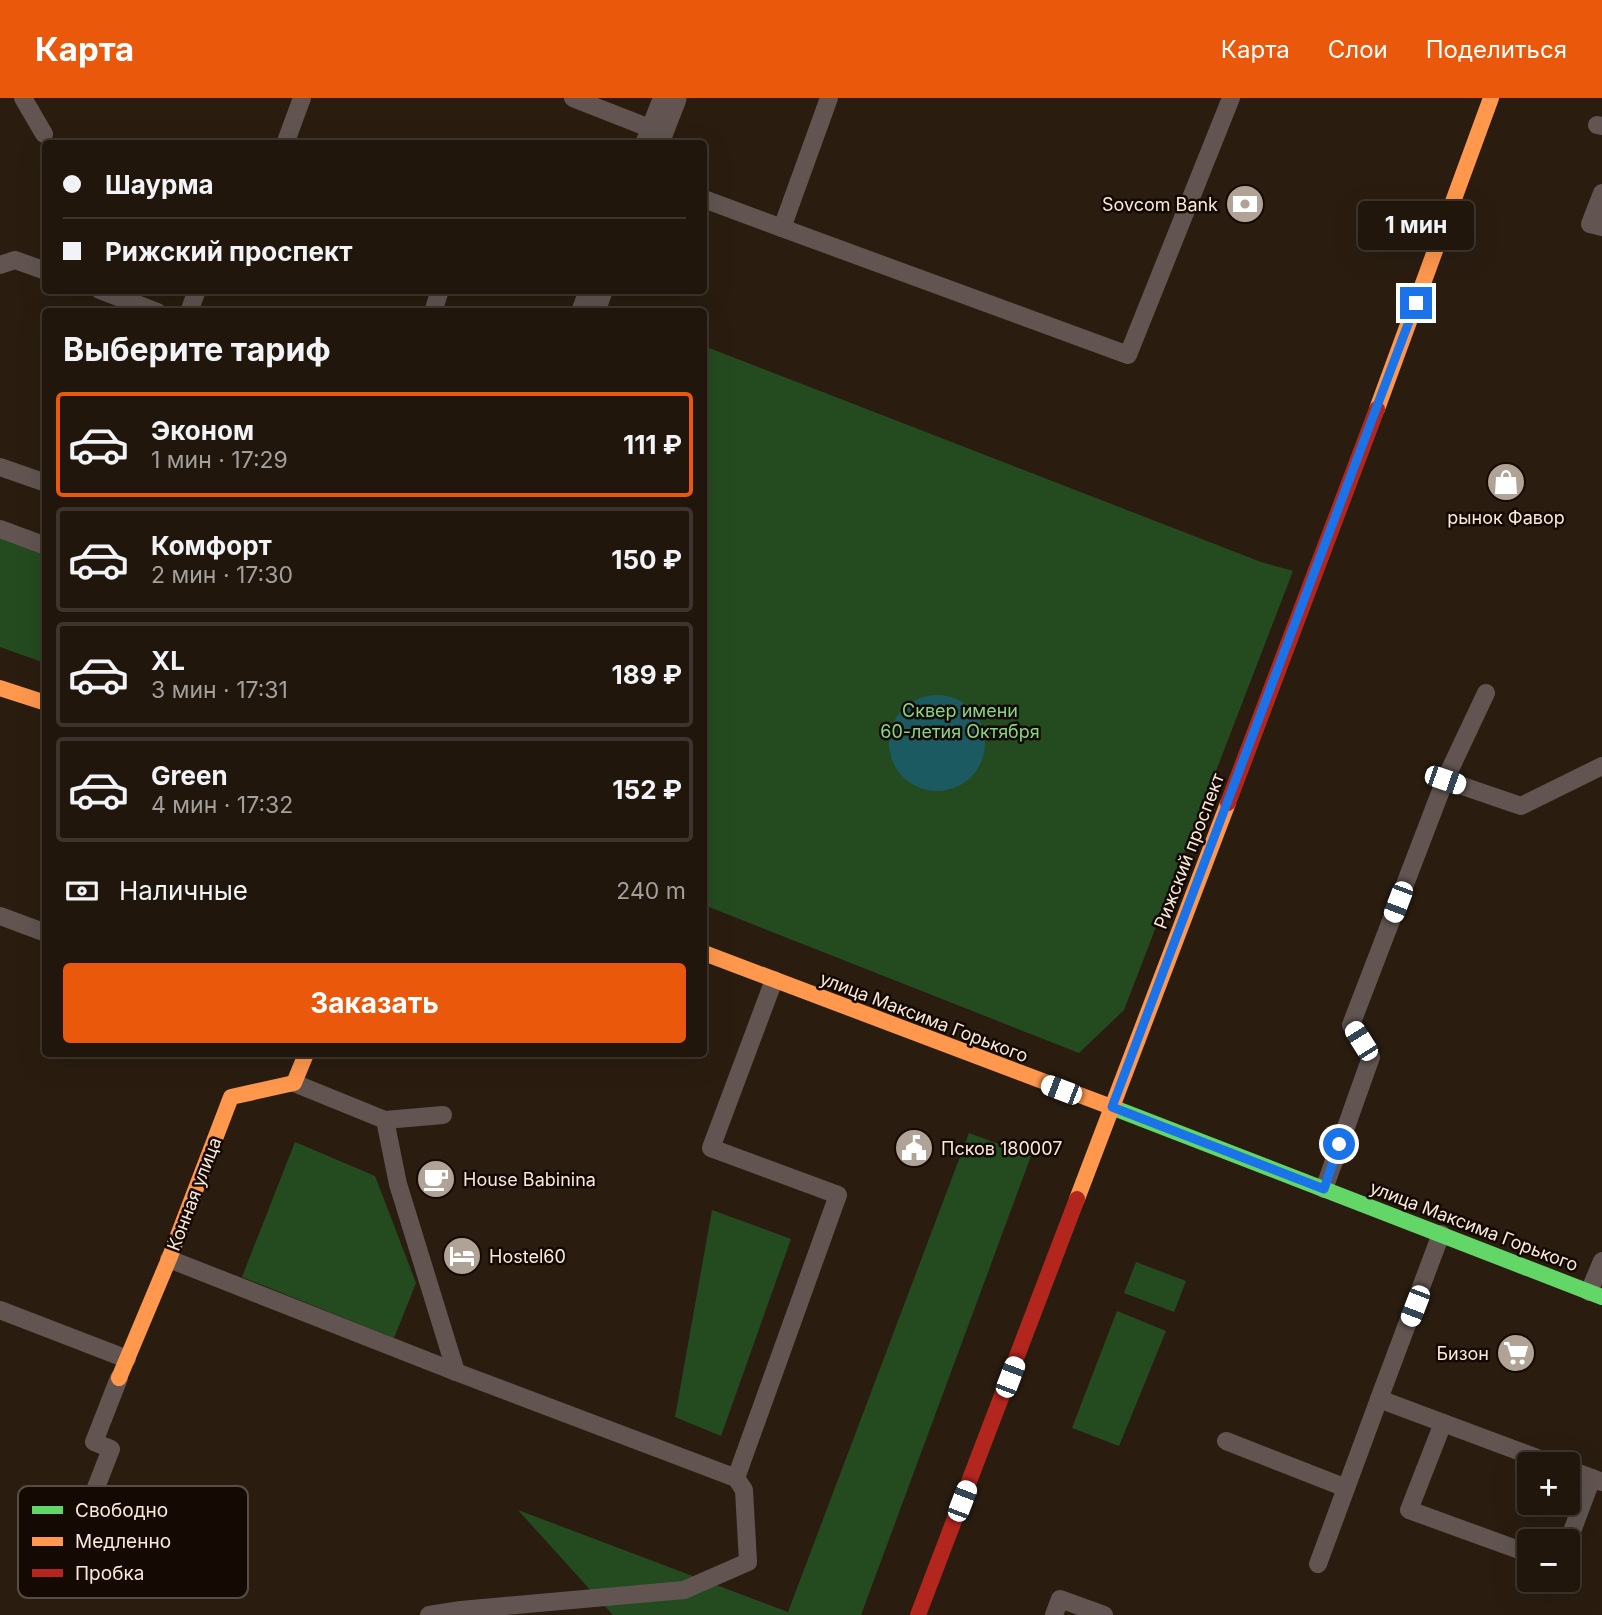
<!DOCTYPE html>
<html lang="ru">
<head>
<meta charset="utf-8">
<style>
	body { margin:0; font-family:Inter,sans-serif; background:#2d231a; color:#f1f3f6; height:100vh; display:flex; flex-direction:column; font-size:26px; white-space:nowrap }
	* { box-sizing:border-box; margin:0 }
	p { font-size:23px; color:#a29f9d }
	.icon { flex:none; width:38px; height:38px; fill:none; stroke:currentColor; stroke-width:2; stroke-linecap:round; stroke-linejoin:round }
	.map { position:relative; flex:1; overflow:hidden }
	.sheet { position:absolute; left:42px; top:210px; width:665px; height:749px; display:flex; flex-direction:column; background:#20160c; border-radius:7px; box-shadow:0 7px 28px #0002,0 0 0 2px #3d352d }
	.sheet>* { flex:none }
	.top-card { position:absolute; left:42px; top:42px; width:665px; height:154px; border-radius:7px; box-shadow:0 7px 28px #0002,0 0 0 2px #3d352d; display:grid; align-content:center; height:154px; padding:0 21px; background:#20160c }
	.controls { position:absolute; left:1517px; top:1354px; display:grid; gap:14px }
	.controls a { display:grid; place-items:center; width:63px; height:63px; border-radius:7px; background:#20160c; box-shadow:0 7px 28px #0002,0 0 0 2px #3d352d; font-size:35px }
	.end { position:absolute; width:32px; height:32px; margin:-16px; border:9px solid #1a73e8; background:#fff; box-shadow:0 0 0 4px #fff }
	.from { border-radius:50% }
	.bubble { position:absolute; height:49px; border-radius:7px; background:#20160c; box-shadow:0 7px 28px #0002,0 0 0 2px #3d352d; font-size:23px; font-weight:700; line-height:49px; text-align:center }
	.car { position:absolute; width:21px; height:42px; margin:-21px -10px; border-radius:9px; box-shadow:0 0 5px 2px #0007; background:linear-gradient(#fff 24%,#345 0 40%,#fff 0 76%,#345 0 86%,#fff 0) }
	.top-card b { display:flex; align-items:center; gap:24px; height:66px; font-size:26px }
	.top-card b+b { border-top:2px solid #3d352d }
	.top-card i { width:18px; height:18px; background:#f1f3f6 }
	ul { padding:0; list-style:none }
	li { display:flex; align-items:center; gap:21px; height:105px; margin:0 14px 10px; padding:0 7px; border:4px solid #3d352d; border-radius:7px }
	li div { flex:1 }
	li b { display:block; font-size:26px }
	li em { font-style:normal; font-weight:700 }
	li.selected { border-color:#ea580c }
	li>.icon { width:63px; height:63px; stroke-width:1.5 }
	h2 { padding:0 21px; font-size:32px; line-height:84px }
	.pay { display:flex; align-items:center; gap:18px; height:77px; padding:0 21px; font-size:26px }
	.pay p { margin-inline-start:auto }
	.cta { display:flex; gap:14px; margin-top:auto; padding:14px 21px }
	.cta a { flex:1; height:80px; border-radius:7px; background:#ea580c; color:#fff; font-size:28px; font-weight:700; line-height:80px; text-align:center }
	header { display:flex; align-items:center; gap:42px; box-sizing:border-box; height:98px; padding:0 35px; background:#ea580c; color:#fff }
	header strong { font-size:33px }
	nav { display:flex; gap:38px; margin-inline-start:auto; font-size:24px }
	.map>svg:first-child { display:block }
</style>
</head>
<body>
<header>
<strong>Карта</strong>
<nav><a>Карта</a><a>Слои</a><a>Поделиться</a></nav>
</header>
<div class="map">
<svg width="1602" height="1517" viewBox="0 0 1602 1517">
	<rect width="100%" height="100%" fill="#2a1d10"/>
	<g fill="#244b20">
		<polygon points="704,248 1261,464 1293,473 1124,912 1079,955 704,807"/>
		<polygon points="0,440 45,456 45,565 0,549"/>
		<polygon points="969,1035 1031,1058 861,1517 613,1517 518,1412 788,1514"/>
		<polygon points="295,1044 375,1078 416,1185 394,1240 242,1179"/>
		<polygon points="712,1112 791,1141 721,1338 675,1319"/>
		<polygon points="1136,1164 1186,1183 1174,1214 1124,1195"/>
		<polygon points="1117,1213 1166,1233 1119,1348 1072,1330"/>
	</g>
	<circle fill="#1c5a61" cx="937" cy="645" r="48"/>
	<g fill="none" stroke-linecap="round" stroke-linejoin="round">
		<g stroke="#625551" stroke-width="18">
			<polyline points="23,0 44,36"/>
			<polyline points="573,0 657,33"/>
			<polyline points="829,0 782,130 1128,257 1231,0"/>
			<polyline points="1597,27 1602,28"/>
			<polyline points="285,46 302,0"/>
			<polyline points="1602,95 1590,126 1602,129"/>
			<polyline points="704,101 782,130"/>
			<polyline points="0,167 15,162 46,173"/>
			<polyline points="100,192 157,214"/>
			<polyline points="189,214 197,192"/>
			<polyline points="433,214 440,192"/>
			<polyline points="0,369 46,385"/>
			<polyline points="0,431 46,448"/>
			<polyline points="1445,682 1521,708 1602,668"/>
			<polyline points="0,818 46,835"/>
			<polyline points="294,985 385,1022 398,1086 456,1274"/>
			<polyline points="385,1022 443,1017"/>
			<polyline points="1324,1091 1371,959 1351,927 1445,682 1486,595"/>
			<polyline points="1441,1136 1379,1301 1556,1367"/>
			<polyline points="169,1161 456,1274 736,1380 838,1097 711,1050 774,882"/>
			<polyline points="1589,1194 1602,1163"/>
			<polyline points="0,1212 127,1261"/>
			<polyline points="1443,1325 1409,1412 1530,1456"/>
			<polyline points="1226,1343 1346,1390"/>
			<polyline points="1568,1371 1602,1384"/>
			<polyline points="83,1423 111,1351 94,1344 119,1280"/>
			<polyline points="1568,1444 1592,1380"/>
			<polyline points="1318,1466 1379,1301"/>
			<polyline points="429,1517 461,1512 684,1492 748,1464 744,1392 736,1380"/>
			<polyline points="1054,1517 1060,1501 1104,1517"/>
		</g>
		<g stroke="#625551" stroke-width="33">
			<polyline points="652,46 670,0"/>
			<polyline points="588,214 596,192"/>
		</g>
		<polyline stroke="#63d668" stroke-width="16" points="1114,1010 1602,1199"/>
		<g stroke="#ff974d" stroke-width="16">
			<polyline points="1377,311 1491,0"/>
			<polyline points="0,590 46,605"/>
			<polyline points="704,855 1114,1010"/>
			<polyline points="1077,1101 1228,705"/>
			<polyline points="119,1280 169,1161 231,999 294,985 306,956"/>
		</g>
		<g stroke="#b3261e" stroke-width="16">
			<polyline points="1228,705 1377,311"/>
			<polyline points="918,1517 1077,1101"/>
		</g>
	</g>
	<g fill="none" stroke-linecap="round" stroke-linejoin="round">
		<polyline stroke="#1a73e8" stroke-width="9" points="1339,1046 1324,1091 1112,1009 1416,205"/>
	</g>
	<defs>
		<symbol id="bank-disc" viewBox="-11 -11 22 22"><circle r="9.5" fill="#b0a294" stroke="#140a03"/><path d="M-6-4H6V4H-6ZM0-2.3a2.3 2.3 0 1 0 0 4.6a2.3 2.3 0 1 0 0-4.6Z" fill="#fff"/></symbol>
		<symbol id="shop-disc" viewBox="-11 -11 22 22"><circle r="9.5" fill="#b0a294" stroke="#140a03"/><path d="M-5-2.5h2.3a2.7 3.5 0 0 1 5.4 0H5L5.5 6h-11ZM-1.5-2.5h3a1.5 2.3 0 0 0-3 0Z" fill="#fff"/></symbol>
		<symbol id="civic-disc" viewBox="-11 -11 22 22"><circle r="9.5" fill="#b0a294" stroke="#140a03"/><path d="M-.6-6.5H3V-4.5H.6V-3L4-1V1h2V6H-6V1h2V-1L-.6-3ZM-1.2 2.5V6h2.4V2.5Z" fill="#fff"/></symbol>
		<symbol id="cafe-disc" viewBox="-11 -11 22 22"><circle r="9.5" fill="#b0a294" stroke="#140a03"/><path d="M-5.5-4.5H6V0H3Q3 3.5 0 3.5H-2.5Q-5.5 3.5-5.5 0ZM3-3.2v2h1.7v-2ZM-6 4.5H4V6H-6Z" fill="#fff"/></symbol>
		<symbol id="hotel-disc" viewBox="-11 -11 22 22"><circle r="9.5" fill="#b0a294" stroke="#140a03"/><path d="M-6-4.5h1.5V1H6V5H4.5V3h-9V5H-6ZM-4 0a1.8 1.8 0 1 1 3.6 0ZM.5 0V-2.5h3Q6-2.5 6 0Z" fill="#fff"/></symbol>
		<symbol id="supermarket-disc" viewBox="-11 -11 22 22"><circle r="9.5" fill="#b0a294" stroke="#140a03"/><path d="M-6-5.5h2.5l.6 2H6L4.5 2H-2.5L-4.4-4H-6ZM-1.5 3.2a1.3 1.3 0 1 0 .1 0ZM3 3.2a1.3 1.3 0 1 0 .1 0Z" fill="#fff"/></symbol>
	</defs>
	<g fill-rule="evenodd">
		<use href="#bank-disc" x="1223" y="84" width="44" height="44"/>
		<use href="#shop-disc" x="1484" y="362" width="44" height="44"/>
		<use href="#civic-disc" x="892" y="1028" width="44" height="44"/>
		<use href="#cafe-disc" x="414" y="1059" width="44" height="44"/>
		<use href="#hotel-disc" x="440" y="1136" width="44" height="44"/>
		<use href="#supermarket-disc" x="1494" y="1233" width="44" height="44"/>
	</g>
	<g text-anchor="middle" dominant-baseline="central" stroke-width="5" stroke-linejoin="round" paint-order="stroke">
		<g font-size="18" fill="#f8e9db" stroke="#140a03" text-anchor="start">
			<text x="1218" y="106" text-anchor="end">Sovcom Bank</text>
			<text x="1506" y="419" text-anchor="middle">рынок Фавор</text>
			<text x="941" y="1050">Псков 180007</text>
			<text x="463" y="1081">House Babinina</text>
			<text x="489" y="1158">Hostel60</text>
			<text x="1489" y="1255" text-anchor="end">Бизон</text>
		</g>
		<g font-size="18" fill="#84d782" stroke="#140a03">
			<text x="960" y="612">Сквер имени<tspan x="960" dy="21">60-летия Октября</tspan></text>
		</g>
		<g font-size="18" fill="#f8e9db" stroke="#140a03">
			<text transform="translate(1189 753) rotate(-69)">Рижский проспект</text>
			<text transform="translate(924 919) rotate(21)">улица Максима Горького</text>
			<text transform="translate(194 1096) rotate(-69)">Конная улица</text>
			<text transform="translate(1474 1128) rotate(21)">улица Максима Горького</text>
		</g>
	</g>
	<rect x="18" y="1388" width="230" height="112" rx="10" fill="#140a03" stroke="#584d44" stroke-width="2"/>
	<rect x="32" y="1408" width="31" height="8" fill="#63d668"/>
	<rect x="32" y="1439" width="31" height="9" fill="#ff974d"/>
	<rect x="32" y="1471" width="31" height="8" fill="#b3261e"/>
	<g font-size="19" fill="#f8e9db">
		<text x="75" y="1419">Свободно</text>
		<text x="75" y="1450">Медленно</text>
		<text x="75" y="1482">Пробка</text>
	</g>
</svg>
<div class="controls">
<a>+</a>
<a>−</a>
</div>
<i class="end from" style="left:1339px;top:1046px"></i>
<i class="end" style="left:1416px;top:205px"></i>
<div class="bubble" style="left:1358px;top:103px;width:116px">1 мин</div>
<i class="car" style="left:1445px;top:682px;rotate:109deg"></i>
<i class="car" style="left:1398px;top:804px;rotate:201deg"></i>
<i class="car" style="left:1361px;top:943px;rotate:328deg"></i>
<i class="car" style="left:1061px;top:992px;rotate:291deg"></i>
<i class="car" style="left:1415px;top:1208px;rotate:201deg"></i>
<i class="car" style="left:1010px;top:1279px;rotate:21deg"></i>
<i class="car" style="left:962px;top:1403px;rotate:21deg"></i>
<div class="top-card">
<b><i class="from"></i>Шаурма</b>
<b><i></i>Рижский проспект</b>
</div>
<section class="sheet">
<h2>Выберите тариф</h2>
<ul>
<li class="selected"><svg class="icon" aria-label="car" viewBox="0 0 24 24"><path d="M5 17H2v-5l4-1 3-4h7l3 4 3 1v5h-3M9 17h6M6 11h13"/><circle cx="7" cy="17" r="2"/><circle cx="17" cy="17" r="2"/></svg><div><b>Эконом</b><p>1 мин · 17:29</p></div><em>111 ₽</em></li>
<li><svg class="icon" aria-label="car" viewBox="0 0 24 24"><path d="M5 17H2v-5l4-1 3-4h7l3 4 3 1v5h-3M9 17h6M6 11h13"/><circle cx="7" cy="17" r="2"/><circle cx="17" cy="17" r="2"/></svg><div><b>Комфорт</b><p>2 мин · 17:30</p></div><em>150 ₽</em></li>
<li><svg class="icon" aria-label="car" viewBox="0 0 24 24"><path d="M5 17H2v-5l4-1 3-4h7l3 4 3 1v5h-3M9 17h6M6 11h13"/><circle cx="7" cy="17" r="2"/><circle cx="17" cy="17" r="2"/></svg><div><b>XL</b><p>3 мин · 17:31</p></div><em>189 ₽</em></li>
<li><svg class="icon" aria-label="car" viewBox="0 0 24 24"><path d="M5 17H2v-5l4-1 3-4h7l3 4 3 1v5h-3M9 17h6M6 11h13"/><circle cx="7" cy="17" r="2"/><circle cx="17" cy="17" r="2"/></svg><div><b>Green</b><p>4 мин · 17:32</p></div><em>152 ₽</em></li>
</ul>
<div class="pay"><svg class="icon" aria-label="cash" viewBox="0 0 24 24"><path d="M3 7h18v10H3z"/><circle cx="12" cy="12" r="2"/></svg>Наличные<p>240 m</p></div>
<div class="cta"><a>Заказать</a></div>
</section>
</div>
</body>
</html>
